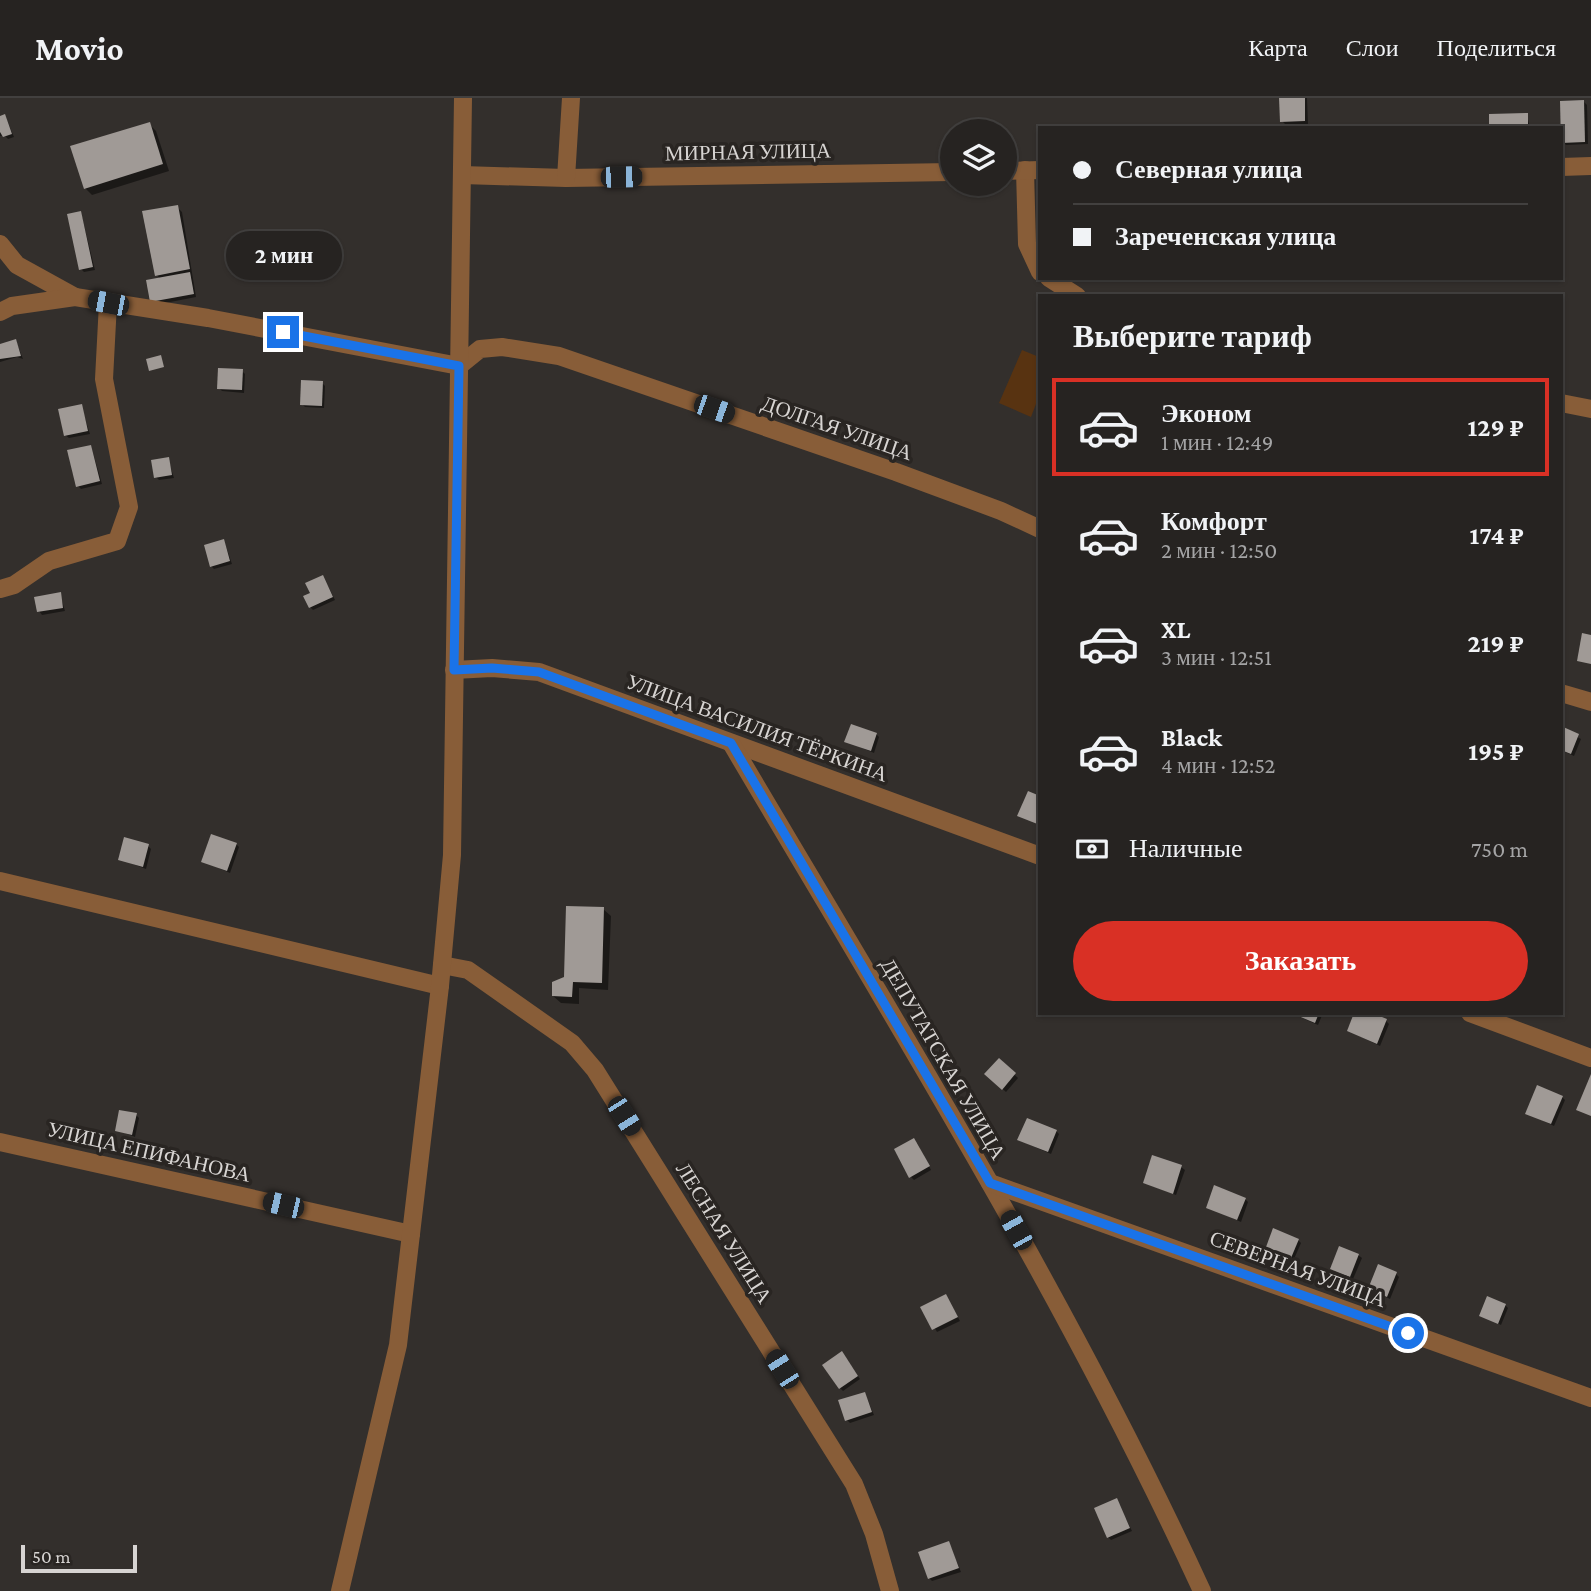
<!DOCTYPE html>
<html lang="ru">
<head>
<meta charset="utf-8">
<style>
	body { margin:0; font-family:"Crimson Pro",serif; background:#2e2b2a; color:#f1f3f6; height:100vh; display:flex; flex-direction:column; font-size:26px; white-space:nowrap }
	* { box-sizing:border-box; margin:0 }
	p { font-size:23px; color:#a4a4a5 }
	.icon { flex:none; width:38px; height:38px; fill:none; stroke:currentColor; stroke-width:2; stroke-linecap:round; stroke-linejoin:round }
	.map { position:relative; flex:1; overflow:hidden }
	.side { position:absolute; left:1038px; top:196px; width:525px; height:721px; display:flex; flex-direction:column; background:#262321; border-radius:0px; box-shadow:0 2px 5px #0004,0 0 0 2px #42403f }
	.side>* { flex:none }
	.guide { position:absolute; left:1038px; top:28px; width:525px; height:154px; border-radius:0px; box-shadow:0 2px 5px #0004,0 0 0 2px #42403f; display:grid; align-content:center; height:154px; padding:0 35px; background:#262321 }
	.tools { position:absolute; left:940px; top:21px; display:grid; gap:14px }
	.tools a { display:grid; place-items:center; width:77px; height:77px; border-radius:50%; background:#262321; box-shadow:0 2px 5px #0004,0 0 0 2px #42403f; font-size:35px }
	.scale { position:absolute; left:21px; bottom:18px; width:116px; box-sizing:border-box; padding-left:7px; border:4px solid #d7d4d2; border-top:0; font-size:19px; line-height:24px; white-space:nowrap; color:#d7d4d2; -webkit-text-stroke:5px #292522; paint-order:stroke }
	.end { position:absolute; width:32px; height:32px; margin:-16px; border:9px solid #1a73e8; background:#fff; box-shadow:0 0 0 4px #fff }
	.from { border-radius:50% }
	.bubble { position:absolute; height:49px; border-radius:24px; background:#262321; box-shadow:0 2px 5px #0004,0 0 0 2px #42403f; font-size:23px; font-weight:700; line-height:49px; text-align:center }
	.car { position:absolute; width:21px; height:42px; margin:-21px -10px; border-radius:9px; box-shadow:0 0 5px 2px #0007; background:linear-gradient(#222 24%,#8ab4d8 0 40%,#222 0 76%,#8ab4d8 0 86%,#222 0) }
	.guide b { display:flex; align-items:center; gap:24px; height:66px; font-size:26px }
	.guide b+b { border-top:2px solid #42403f }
	.guide i { width:18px; height:18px; background:#f1f3f6 }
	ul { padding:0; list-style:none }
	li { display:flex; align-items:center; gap:21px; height:98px; margin:0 14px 10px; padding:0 21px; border:4px solid transparent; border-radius:0px }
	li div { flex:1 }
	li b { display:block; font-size:26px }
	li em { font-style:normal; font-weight:700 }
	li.active { border-color:#d93025 }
	li>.icon { width:63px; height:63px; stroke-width:1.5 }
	h2 { padding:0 35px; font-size:32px; line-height:84px }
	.pay { display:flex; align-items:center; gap:18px; height:77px; padding:0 35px; font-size:26px }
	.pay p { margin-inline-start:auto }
	.button { display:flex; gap:14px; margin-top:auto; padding:14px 35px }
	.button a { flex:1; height:80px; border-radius:42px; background:#d93025; color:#fff; font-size:28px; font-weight:700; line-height:80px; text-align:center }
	header { display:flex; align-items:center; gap:42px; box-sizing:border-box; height:98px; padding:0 35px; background:#262321; border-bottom:2px solid #42403f }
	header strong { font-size:33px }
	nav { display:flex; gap:38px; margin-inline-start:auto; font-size:24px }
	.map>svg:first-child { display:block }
</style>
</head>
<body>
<header>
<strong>Movio</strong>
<nav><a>Карта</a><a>Слои</a><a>Поделиться</a></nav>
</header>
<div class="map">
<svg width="1591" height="1493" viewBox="0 0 1591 1493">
	<rect width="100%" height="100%" fill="#332f2c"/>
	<polygon fill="#583311" points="1022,252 1039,259 1039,298 1031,319 999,305"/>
	<g fill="#0007">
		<polygon points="1281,0 1307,0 1308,26 1285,26 1282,23"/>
		<polygon points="1584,4 1587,7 1588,46 1566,47 1563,44"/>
		<polygon points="1527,17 1530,30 1491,30"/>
		<polygon points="5,18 14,39 8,41 4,37 0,38 0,20"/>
		<polygon points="149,26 156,33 169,73 92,97 85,90"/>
		<polygon points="177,109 182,114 196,199 155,207 160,181 157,177"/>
		<polygon points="81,115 95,172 84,174 81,171"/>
		<polygon points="16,243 23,261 17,259 0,264 0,247"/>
		<polygon points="242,273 245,276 244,295 222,293 219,290"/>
		<polygon points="322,285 325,288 324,310 305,309 302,306"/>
		<polygon points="81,308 90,336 69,340 65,337"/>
		<polygon points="91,348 102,386 81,391 78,388"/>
		<polygon points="168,361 174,380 159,382 156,379"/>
		<polygon points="224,443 232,466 214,471 211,468"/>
		<polygon points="323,479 335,502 313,512 310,509 312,496"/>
		<polygon points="60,496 65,513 42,517 39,513"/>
		<polygon points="1561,630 1581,641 1574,658 1561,652"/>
		<polygon points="876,636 879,639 874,655 846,643"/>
		<polygon points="236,746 239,749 230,775 203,763"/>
		<polygon points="148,748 151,751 146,771 120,761"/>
		<polygon points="603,811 611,818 608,892 579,890 579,906 561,905 553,898"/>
		<polygon points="1291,915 1323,915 1318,927"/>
		<polygon points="1386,923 1389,926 1380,948 1349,933"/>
		<polygon points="999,962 1018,980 1006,994 986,976"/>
		<polygon points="1562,999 1565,1002 1554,1028 1527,1015"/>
		<polygon points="136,1017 139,1020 135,1039 117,1032"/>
		<polygon points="1056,1033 1059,1036 1051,1056 1019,1042"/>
		<polygon points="917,1045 931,1072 914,1082 911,1079"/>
		<polygon points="1181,1069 1185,1072 1176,1097 1145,1085"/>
		<polygon points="1245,1101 1248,1104 1241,1124 1208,1109"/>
		<polygon points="1298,1142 1301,1145 1294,1161 1268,1149"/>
		<polygon points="1358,1157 1362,1160 1353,1181 1332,1171"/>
		<polygon points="1396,1176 1399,1179 1390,1201 1370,1191"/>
		<polygon points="946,1198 960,1223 937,1234 923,1210"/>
		<polygon points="1505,1207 1508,1210 1501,1227 1481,1217"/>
		<polygon points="844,1259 860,1281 843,1293 840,1290"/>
		<polygon points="865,1296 874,1317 850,1325 847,1322"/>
		<polygon points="1116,1402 1132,1433 1111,1442 1108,1439"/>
		<polygon points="949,1445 961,1474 932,1483 929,1480"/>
	</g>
	<g fill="#a09a96">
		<polygon points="1279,0 1305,0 1305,23 1280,24"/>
		<polygon points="1584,2 1585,44 1561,45 1560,3"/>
		<polygon points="1528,15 1528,30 1489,30 1489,16"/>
		<polygon points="5,16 12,36 3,39 0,34 0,18"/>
		<polygon points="150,24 163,66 84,91 70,48"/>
		<polygon points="178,107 190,171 155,178 142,113"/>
		<polygon points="81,113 93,169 79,172 67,116"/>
		<polygon points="190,174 194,196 150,204 146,182"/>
		<polygon points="16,241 21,258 0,261 0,246"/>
		<polygon points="161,257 164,269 149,273 146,261"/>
		<polygon points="218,270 243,271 242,292 217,291"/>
		<polygon points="301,282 323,283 322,308 300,307"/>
		<polygon points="82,306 88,333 64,338 58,311"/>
		<polygon points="91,347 100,383 76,389 67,352"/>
		<polygon points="169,359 172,377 154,380 151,362"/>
		<polygon points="224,441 230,463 210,469 204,447"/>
		<polygon points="323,477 333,499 309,510 303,498 310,495 305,485"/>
		<polygon points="61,494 63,510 37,514 34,499"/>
		<polygon points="1582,535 1591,537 1591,566 1577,563"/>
		<polygon points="851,626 877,635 871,653 844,644"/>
		<polygon points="1561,628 1579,636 1571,656 1561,652"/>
		<polygon points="1028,693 1040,698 1040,727 1017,718"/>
		<polygon points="211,736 237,745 227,773 201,764"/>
		<polygon points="124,739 149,746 143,769 118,762"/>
		<polygon points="566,808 604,809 602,885 573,884 572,899 552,898 552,884 564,879"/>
		<polygon points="1291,915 1319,915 1315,925"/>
		<polygon points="1354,915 1372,915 1387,921 1377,946 1347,933"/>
		<polygon points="999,960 1016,975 1002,992 984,976"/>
		<polygon points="1591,976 1591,1018 1576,1012"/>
		<polygon points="1537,987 1563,998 1551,1026 1525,1016"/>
		<polygon points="119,1012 137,1015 132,1037 115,1033"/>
		<polygon points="1027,1020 1057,1032 1048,1054 1017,1042"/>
		<polygon points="914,1040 930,1068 909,1080 894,1051"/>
		<polygon points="1152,1057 1182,1067 1173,1096 1143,1085"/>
		<polygon points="1214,1087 1246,1100 1237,1122 1206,1110"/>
		<polygon points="1273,1130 1299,1141 1291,1160 1266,1149"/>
		<polygon points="1339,1148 1359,1156 1350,1179 1330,1171"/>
		<polygon points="1378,1166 1397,1174 1387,1199 1368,1191"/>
		<polygon points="946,1196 958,1219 932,1232 920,1209"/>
		<polygon points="1487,1198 1506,1206 1498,1226 1479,1218"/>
		<polygon points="842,1253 858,1278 839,1291 822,1267"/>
		<polygon points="865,1294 872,1314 845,1323 838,1302"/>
		<polygon points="1117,1400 1130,1430 1107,1440 1094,1410"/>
		<polygon points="949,1443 959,1470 928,1481 918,1454"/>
	</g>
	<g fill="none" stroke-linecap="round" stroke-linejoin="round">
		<g stroke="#885d38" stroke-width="18">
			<polyline points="1561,69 1591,68"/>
			<polyline points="1025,72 1027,146 1040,174"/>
			<polyline points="1004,73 1040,72"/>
			<polyline points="462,77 566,80 952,74"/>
			<polyline points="566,80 571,0"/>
			<polyline points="0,146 17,167 75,199"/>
			<polyline points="1049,180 1077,198"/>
			<polyline points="0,214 12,208 75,199 208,220 459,268 480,251 502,249 559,258 896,374 1001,413 1040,431"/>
			<polyline points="1561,305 1591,311"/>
			<polyline points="0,491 14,487 49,463 117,443 129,409 104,281 108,205"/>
			<polyline points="454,572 492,570 539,574 1040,758"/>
			<polyline points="1561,595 1591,604"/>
			<path d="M731 645C895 923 1067 1199 1202 1493"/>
			<polyline points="0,783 440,888"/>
			<polyline points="442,867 468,872 572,945 595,972 854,1386 874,1436 890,1493"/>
			<polyline points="1470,915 1591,960"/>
			<polyline points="0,1044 411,1136"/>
			<polyline points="990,1085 1591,1300"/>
			<polyline points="340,1493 398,1247 440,888 452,757 463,0"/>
		</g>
	</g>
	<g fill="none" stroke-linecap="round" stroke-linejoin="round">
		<polyline stroke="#1a73e8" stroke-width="9" points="283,234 459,268 454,572 492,570 539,574 731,645 990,1085 1408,1235"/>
	</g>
	<g text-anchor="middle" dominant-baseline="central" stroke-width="7" stroke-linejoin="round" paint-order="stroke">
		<g font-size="21" fill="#d7d4d2" stroke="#292522">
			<text transform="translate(748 54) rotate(-1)">МИРНАЯ УЛИЦА</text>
			<text transform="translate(837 330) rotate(19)">ДОЛГАЯ УЛИЦА</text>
			<text transform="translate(757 630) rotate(20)">УЛИЦА ВАСИЛИЯ ТЁРКИНА</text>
			<text transform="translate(943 961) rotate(60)">ДЕПУТАТСКАЯ УЛИЦА</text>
			<text transform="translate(149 1054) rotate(13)">УЛИЦА ЕПИФАНОВА</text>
			<text transform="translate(724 1135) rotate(58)">ЛЕСНАЯ УЛИЦА</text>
			<text transform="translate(1298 1171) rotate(20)">СЕВЕРНАЯ УЛИЦА</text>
		</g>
	</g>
</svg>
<div class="tools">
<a><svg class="icon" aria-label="layers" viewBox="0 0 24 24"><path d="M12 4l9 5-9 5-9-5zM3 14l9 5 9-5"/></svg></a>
</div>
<div class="scale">50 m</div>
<i class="end from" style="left:1408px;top:1235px"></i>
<i class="end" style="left:283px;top:234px"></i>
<div class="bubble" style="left:226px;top:133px;width:116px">2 мин</div>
<i class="car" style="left:621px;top:79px;rotate:89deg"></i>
<i class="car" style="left:108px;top:205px;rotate:281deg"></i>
<i class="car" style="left:714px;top:311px;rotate:109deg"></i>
<i class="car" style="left:624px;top:1018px;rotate:148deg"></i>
<i class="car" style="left:283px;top:1107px;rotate:283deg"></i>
<i class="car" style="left:1016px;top:1132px;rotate:331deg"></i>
<i class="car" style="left:782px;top:1271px;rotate:328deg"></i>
<div class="guide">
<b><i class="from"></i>Северная улица</b>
<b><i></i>Зареченская улица</b>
</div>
<section class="side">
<h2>Выберите тариф</h2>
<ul>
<li class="active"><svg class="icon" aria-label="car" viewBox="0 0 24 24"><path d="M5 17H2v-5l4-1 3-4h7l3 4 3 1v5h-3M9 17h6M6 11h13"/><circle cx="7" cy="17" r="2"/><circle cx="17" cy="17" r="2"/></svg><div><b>Эконом</b><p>1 мин · 12:49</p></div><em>129 ₽</em></li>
<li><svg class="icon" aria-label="car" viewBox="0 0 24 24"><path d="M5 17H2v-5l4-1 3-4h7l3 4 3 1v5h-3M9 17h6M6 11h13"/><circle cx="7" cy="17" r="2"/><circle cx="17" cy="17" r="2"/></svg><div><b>Комфорт</b><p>2 мин · 12:50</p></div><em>174 ₽</em></li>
<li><svg class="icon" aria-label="car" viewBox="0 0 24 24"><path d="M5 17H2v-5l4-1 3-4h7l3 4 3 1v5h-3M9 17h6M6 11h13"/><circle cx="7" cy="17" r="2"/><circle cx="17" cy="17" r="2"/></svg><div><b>XL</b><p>3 мин · 12:51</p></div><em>219 ₽</em></li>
<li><svg class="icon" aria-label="car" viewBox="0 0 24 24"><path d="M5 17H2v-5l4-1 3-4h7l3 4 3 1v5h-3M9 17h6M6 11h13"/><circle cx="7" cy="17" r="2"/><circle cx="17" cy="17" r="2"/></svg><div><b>Black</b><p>4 мин · 12:52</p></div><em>195 ₽</em></li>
</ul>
<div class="pay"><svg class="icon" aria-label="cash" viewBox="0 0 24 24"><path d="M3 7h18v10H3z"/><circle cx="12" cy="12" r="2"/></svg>Наличные<p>750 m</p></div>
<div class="button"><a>Заказать</a></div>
</section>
</div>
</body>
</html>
